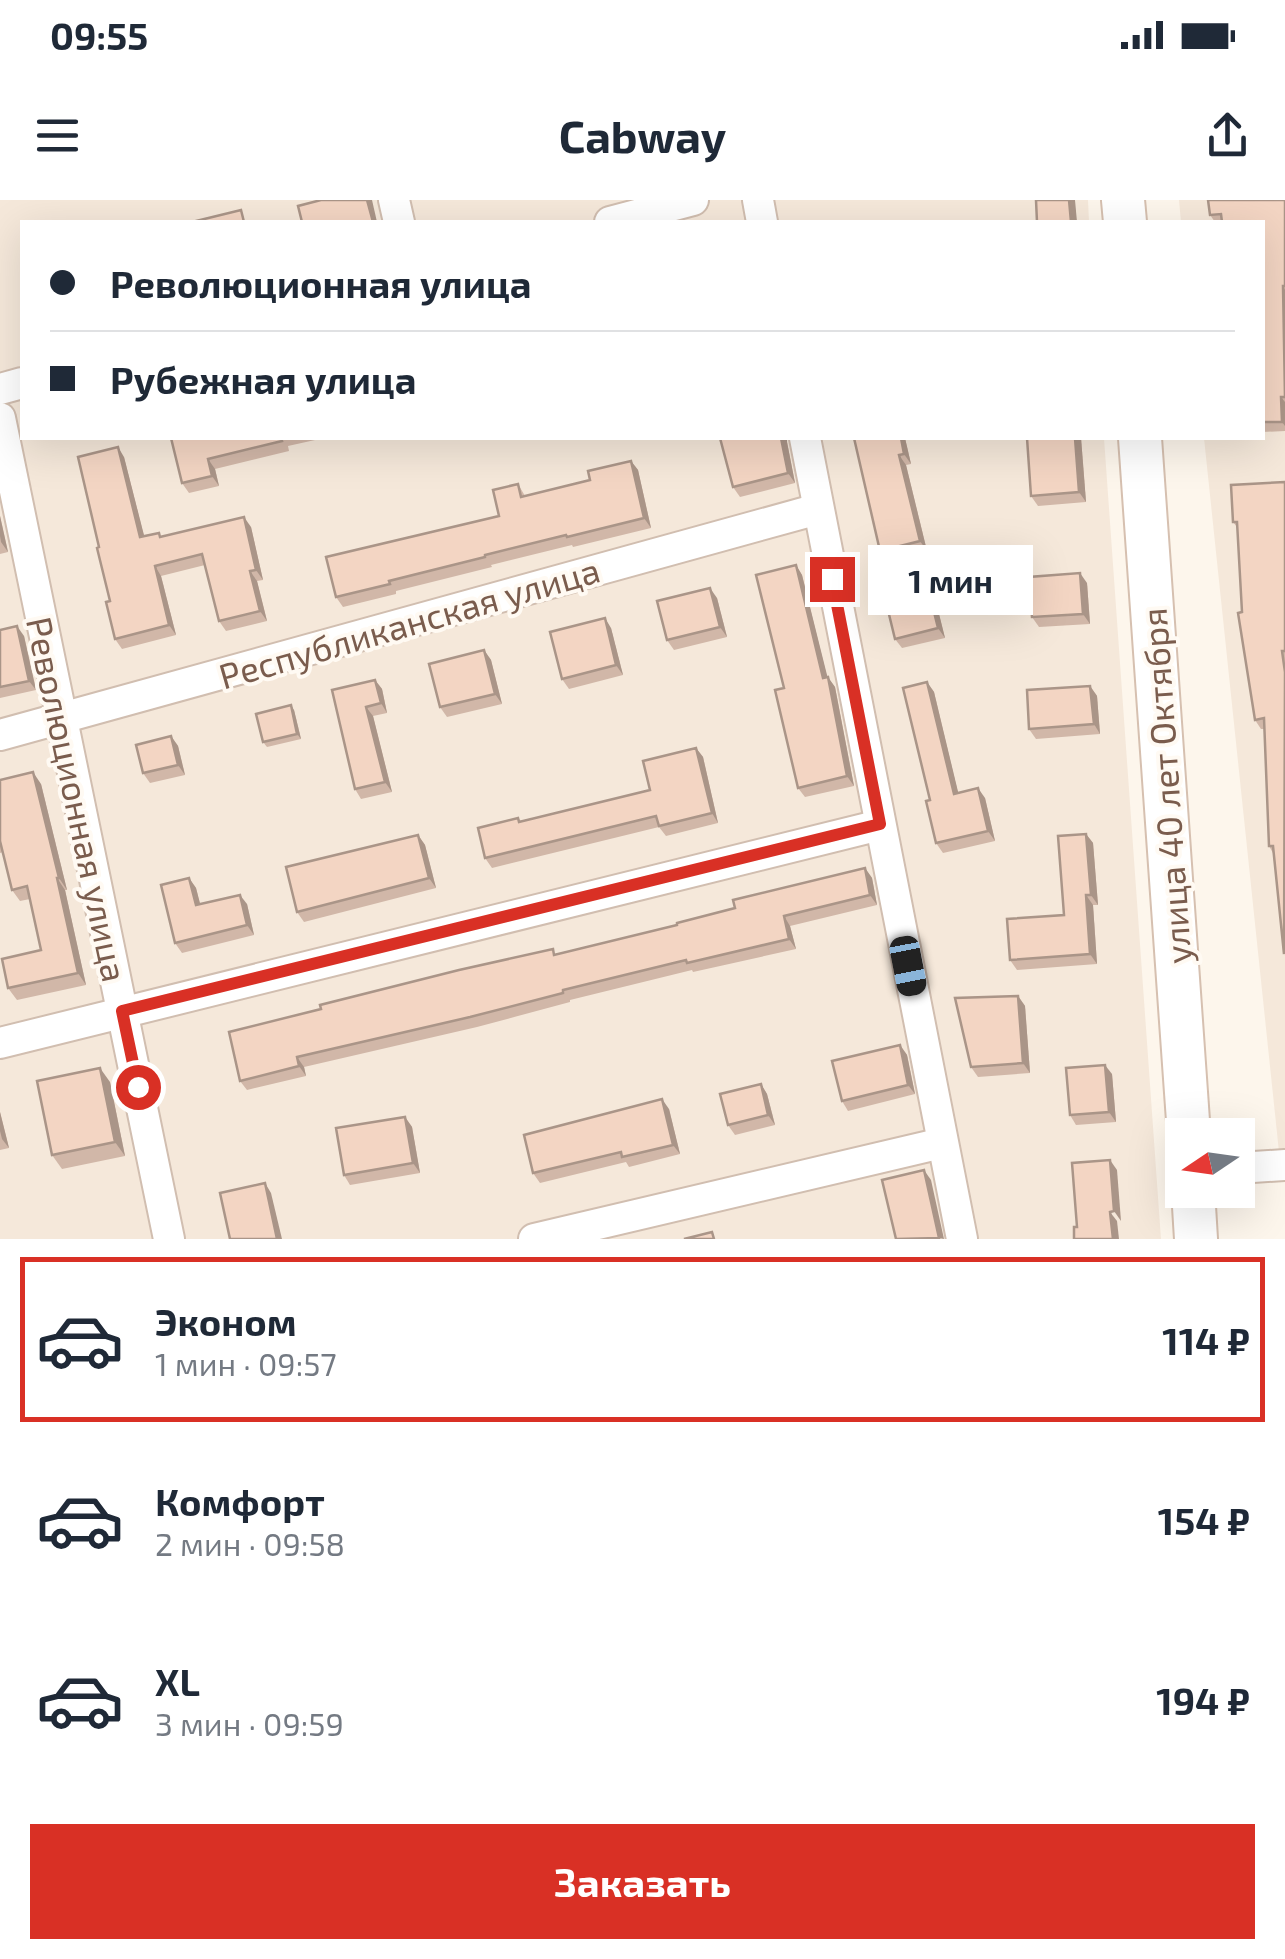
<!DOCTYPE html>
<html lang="ru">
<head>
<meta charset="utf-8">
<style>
	body { margin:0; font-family:"Exo 2",sans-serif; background:#f2f2f3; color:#1f2937; height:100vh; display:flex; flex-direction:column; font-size:38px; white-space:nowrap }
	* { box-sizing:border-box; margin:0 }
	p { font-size:32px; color:#747a83 }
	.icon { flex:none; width:55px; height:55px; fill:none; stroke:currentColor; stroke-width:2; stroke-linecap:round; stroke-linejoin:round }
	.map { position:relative; height:1039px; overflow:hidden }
	.details { display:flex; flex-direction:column; background:#fff; flex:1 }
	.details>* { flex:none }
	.guide { position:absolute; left:20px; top:20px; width:1245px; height:220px; border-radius:0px; box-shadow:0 10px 40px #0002; display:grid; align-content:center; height:220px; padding:0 30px; background:#fff }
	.needle { width:65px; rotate:257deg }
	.controls { position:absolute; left:1165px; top:918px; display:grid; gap:20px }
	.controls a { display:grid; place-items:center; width:90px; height:90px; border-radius:0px; background:#fff; box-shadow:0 10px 40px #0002; font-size:50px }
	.end { position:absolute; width:45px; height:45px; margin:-22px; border:12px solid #d93025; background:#fff; box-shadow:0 0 0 5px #fff }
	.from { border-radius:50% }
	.bubble { position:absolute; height:70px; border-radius:0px; background:#fff; box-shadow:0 10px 40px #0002; font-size:32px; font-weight:700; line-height:70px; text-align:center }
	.car { position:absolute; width:30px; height:60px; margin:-30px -15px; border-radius:12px; box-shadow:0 0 8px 2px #0007; background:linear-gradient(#222 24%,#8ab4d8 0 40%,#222 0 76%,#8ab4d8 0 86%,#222 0) }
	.guide b { display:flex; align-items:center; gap:35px; height:95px; font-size:38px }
	.guide b+b { border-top:2px solid #e0e1e3 }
	.guide i { width:25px; height:25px; background:#1f2937 }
	ul { padding:18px 0 0; list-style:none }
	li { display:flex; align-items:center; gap:30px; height:165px; margin:0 20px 15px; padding:0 10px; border:5px solid transparent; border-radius:0px }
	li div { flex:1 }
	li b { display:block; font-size:38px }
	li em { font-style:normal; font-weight:700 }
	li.current { border-color:#d93025 }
	li>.icon { width:90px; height:90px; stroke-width:1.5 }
	.primary-button { display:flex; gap:20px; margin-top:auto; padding:20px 30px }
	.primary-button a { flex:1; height:115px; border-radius:0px; background:#d93025; color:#fff; font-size:40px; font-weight:700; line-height:115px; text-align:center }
	.status { display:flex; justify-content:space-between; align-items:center; height:70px; padding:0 50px; background:#fff; direction:ltr }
	.status svg { height:28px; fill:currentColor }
	header { display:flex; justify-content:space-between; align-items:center; height:130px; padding:0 30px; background:#fff; font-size:45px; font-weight:700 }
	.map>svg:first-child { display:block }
</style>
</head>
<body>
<div class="status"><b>09:55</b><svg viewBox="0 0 49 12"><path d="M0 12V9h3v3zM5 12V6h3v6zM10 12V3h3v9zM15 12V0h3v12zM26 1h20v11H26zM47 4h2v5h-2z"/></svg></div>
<header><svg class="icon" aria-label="menu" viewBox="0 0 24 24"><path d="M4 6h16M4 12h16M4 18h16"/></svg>Cabway<svg class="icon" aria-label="share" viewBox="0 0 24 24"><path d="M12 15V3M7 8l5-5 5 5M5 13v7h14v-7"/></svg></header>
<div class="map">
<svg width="1285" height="1039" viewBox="0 0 1285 1039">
	<rect width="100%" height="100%" fill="#fdf6ec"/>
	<g fill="#f5e8da">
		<polygon points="0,0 1088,0 1089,22 22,22 22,238 1104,238 1161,1039 0,1039"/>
		<polygon points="1179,0 1285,0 1285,952 1279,952 1204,238 1262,238 1262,22 1181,22"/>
	</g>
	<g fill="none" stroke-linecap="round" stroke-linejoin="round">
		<defs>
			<g id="street">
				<polyline points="394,0 399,22"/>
				<polyline points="758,0 762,22"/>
				<polyline points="610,22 693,0"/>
				<polyline points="0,189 22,183"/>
				<polyline points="0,218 169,1039"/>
				<polyline points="805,238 962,1039"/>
				<polyline points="0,535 818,309"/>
				<polyline points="0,843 880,625"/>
				<polyline points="1238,968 1285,965"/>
				<polyline points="534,1039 942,943"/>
			</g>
			<g id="secondary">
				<polyline points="1123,0 1125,22"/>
				<polyline points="1140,238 1189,935"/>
				<polyline points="1193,990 1196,1039"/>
			</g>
		</defs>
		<use href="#street" stroke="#d1beb0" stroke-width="34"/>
		<use href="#secondary" stroke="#d6c0b0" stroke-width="46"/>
		<use href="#street" stroke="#fff" stroke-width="30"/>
		<use href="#secondary" stroke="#fff" stroke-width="42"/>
	</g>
	<g fill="#d1b7a8">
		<polygon points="1285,0 1285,231 1262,232 1262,22 1215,22 1210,15"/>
		<polygon points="171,238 324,238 288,246 289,251 215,269 219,286 189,293 182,283"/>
		<polygon points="854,238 905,238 911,264 906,265 927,351 887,361 880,351"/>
		<polygon points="1027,238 1081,238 1086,302 1038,306 1031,296"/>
		<polygon points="787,242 795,283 740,297 733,287"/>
		<polygon points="124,257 144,336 162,337 251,327 263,380 257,381 267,421 226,431 219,421 205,365 161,376 176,435 122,449 115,439 110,401 99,347"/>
		<polygon points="631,261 638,270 651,328 573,347 572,345 491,365 492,367 396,391 396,394 343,407 336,397 499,316 518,284 525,296 590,280"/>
		<polygon points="1285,282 1285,756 1273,653 1269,646 1264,529 1261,529 1255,520 1242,412 1237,327 1233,322"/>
		<polygon points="0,316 8,352 0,354"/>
		<polygon points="796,365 802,375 827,477 835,487 854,586 805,597 798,588 784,488"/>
		<polygon points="1087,383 1090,424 1039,427 1032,417"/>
		<polygon points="717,398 727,437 674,450 667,440"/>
		<polygon points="935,398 945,438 902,448 895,439"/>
		<polygon points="611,428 623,475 569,489 562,479"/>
		<polygon points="0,430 24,436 36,490 0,498"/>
		<polygon points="484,450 491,460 502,504 447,517 440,507"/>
		<polygon points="375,480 382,489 387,513 373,516 392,592 361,599 355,589 332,490"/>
		<polygon points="927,482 934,492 958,593 985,598 995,641 943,653 936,643 930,600"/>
		<polygon points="1090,486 1097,496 1100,534 1036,539 1029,529"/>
		<polygon points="294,510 301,539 267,547 263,542"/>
		<polygon points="171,536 178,546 185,575 150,583 143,573"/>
		<polygon points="696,548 703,557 718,623 666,636 659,627 492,668 485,658 518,618 521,621 650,590"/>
		<polygon points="0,580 41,584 67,690 65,690 86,785 17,800 8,788 41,750 30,699 20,701 12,690 3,652 0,653"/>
		<polygon points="1086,634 1093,643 1098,705 1093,705 1097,764 1017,770 1010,760 1064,715"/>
		<polygon points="418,635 425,645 436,688 304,722 297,712"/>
		<polygon points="865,668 872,678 877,705 790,726 796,749 693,772 692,770 570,800 570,802 477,827 304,867 306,876 247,890 240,881 229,832 677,725"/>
		<polygon points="189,678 196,688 200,704 247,704 254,735 182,753 175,743"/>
		<polygon points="1018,796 1025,806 1030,873 978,877 971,867"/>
		<polygon points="900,845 907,855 915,894 848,911 842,901"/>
		<polygon points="1112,874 1116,922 1076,925 1070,915"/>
		<polygon points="110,882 125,956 62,969 52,955"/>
		<polygon points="761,884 767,894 775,925 735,935 728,925"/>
		<polygon points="669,909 680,954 629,967 626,962 540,983 533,973"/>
		<polygon points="0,912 9,948 0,950"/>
		<polygon points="405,917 412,927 420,973 350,985 344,975"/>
	</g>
	<g fill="#aa9588">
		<polygon points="367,0 372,0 377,22 373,22"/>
		<polygon points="1069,0 1075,0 1077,22 1071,22"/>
		<polygon points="1283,86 1285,90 1285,166"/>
		<polygon points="1281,197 1285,202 1285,226 1282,222"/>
		<polygon points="781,238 787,238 787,242 795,283 788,273"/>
		<polygon points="901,238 905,238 911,264 904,254"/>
		<polygon points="1075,238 1081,238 1086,302 1079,292"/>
		<polygon points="118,247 124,257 147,347 140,337"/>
		<polygon points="899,255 906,265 927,351 920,341"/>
		<polygon points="208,259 215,269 219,286 212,276"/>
		<polygon points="631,261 638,270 651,328 644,318"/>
		<polygon points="0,316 8,352 1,342 0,336"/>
		<polygon points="244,317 251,327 263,380 256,370"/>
		<polygon points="796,365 802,375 830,487 828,477 835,487 854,586 847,576"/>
		<polygon points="155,366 161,376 176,435 169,425"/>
		<polygon points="250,371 257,381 267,421 260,411"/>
		<polygon points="1080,373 1087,383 1090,424 1083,414"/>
		<polygon points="710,388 717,398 727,437 720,427"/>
		<polygon points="928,388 935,398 945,438 938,428"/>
		<polygon points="605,418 611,428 623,475 616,465"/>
		<polygon points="17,426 24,436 36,490 29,481"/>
		<polygon points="484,450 491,460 502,504 495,494"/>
		<polygon points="375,480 382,489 387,513 381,503"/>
		<polygon points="927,482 934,492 961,604 954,594"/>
		<polygon points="1090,486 1097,496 1100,534 1094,524"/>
		<polygon points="291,505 294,510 301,539 297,534"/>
		<polygon points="366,507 373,516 392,592 385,582"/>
		<polygon points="171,536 178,546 185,575 178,565"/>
		<polygon points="696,548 703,557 718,623 712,613"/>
		<polygon points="33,572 41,584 67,690 59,678"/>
		<polygon points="978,588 985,598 995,641 988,631"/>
		<polygon points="1086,634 1093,643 1098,705 1091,695"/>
		<polygon points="418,635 425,645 436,688 429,678"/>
		<polygon points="865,668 872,678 877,705 870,695"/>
		<polygon points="57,678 65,690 86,785 78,773"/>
		<polygon points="189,678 196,688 203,715 196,705"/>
		<polygon points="240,695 247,704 254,735 247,725"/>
		<polygon points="1086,695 1093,705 1097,764 1090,754"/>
		<polygon points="784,716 790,726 796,749 789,739"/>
		<polygon points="1018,796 1025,806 1030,873 1023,863"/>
		<polygon points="900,845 907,855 915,894 908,885"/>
		<polygon points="297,857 304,867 306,876 299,866"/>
		<polygon points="1105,865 1112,874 1116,922 1109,912"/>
		<polygon points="100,868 110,882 125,956 115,942"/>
		<polygon points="761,884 767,894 775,925 768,915"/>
		<polygon points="662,899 669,909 680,954 673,945"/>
		<polygon points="0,912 9,948 2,939 0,931"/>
		<polygon points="405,917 412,927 420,973 413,963"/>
		<polygon points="1110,960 1117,970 1121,1021 1114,1011"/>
		<polygon points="924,970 931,980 944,1039 939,1038"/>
		<polygon points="265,983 271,993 282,1039 277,1039"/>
		<polygon points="1110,1012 1117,1021 1119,1039 1113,1039"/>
	</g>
	<g fill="#f3d5c3" stroke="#aa9588" stroke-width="2.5">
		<polygon points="321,0 367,0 373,22 302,22 298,6"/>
		<polygon points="1036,0 1069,0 1071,22 1037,22"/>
		<polygon points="1208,0 1285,0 1285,86 1283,86 1285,197 1281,197 1282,222 1262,222 1262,22 1222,22 1221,14 1210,15"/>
		<polygon points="241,10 244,22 192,22"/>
		<polygon points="171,238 281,238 282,241 208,259 212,276 182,283"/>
		<polygon points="720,238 781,238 788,273 733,287"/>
		<polygon points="854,238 901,238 904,254 899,255 920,341 880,351"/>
		<polygon points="1027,238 1075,238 1079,292 1031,296"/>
		<polygon points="118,247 140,337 159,333 160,337 244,317 256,370 250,371 260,411 219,421 202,354 155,366 169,425 115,439 106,402 110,401 97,348 99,347 78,257"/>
		<polygon points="631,261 644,318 567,337 566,335 485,355 485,357 389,381 390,384 336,397 326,357 499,316 493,290 518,284 521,297 590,280 588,271"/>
		<polygon points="1285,282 1285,451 1282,451 1285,472 1284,754 1273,646 1269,646 1264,518 1255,520 1238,413 1242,412 1237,322 1233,322 1231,285"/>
		<polygon points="796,365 823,478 828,477 847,576 798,588 775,490 784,488 756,375"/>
		<polygon points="1080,373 1083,414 1032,417 1029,377"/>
		<polygon points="710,388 720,427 667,440 657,401"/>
		<polygon points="928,388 938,428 895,439 885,398"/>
		<polygon points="605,418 616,465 562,479 550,432"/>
		<polygon points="17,426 29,481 0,487 0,430"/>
		<polygon points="484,450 495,494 440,507 429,464"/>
		<polygon points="375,480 381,503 366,507 385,582 355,589 332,490"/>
		<polygon points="927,482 954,594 978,588 988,631 936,643 926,601 930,600 903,488"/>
		<polygon points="1090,486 1094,524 1029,529 1027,490"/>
		<polygon points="291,505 297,534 263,542 256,514"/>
		<polygon points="171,536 178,565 143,573 136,545"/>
		<polygon points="696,548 712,613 659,626 656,616 485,658 478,628 518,618 519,622 650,590 643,561"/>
		<polygon points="33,572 59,678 57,678 78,773 8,788 2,759 41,750 27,686 12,690 0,641 0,580"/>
		<polygon points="1086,634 1091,695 1086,695 1090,754 1010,760 1007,719 1064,715 1058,636"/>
		<polygon points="418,635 429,678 297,712 286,667"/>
		<polygon points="865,668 870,695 784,716 789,739 687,763 686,760 563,790 563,793 470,817 297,857 299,866 240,881 229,832 321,809 320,805 459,770 553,749 554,755 677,725 677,723 735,708 733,700"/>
		<polygon points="189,678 196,705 240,695 247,725 175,743 161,685"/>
		<polygon points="1018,796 1023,863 971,867 955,798"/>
		<polygon points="900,845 908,885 842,901 832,861"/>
		<polygon points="1105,865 1109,912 1070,915 1066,868"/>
		<polygon points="100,868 115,942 52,955 37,881"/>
		<polygon points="761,884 768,915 728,925 720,894"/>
		<polygon points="662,899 673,945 622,957 621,952 533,973 524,935"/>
		<polygon points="405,917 413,963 344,975 336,928"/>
		<polygon points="1110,960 1114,1011 1110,1012 1113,1039 1074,1039 1074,1027 1077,1027 1072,963"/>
		<polygon points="924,970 939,1038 896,1039 882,980"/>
		<polygon points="265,983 277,1039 230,1039 220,993"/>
		<polygon points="712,1032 714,1039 684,1039"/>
	</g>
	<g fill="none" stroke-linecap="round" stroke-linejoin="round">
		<polyline stroke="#d93025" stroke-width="12" points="138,887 122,811 880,624 832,379"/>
	</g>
	<g text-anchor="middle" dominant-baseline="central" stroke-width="8" stroke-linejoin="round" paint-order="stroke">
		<g font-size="35" fill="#7a5c4d" stroke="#fffaf3">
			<text transform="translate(409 422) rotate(-16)">Республиканская улица</text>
			<text transform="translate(1165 586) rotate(-94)">улица 40 лет Октября</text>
			<text transform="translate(78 599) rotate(78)">Революционная улица</text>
		</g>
	</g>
</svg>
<div class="controls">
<a><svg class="needle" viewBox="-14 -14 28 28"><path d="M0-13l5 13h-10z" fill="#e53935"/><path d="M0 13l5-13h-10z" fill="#747a83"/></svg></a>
</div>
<i class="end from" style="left:138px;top:887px"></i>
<i class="end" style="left:832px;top:379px"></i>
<div class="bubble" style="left:868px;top:345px;width:165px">1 мин</div>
<i class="car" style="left:908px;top:766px;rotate:169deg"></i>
<div class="guide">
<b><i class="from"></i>Революционная улица</b>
<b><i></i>Рубежная улица</b>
</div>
</div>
<section class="details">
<ul>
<li class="current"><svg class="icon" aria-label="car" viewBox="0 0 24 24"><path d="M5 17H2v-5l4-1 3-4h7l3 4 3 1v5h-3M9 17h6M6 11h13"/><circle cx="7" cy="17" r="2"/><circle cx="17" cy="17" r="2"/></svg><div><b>Эконом</b><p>1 мин · 09:57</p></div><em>114 ₽</em></li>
<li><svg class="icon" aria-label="car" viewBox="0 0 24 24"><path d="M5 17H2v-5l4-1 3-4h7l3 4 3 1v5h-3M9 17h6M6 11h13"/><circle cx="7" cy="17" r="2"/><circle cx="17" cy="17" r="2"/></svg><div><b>Комфорт</b><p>2 мин · 09:58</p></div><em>154 ₽</em></li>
<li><svg class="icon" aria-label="car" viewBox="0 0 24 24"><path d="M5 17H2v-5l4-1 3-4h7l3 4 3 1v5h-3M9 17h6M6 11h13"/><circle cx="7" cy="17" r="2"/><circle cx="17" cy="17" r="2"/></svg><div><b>XL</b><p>3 мин · 09:59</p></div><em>194 ₽</em></li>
</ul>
<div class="primary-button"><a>Заказать</a></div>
</section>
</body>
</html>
